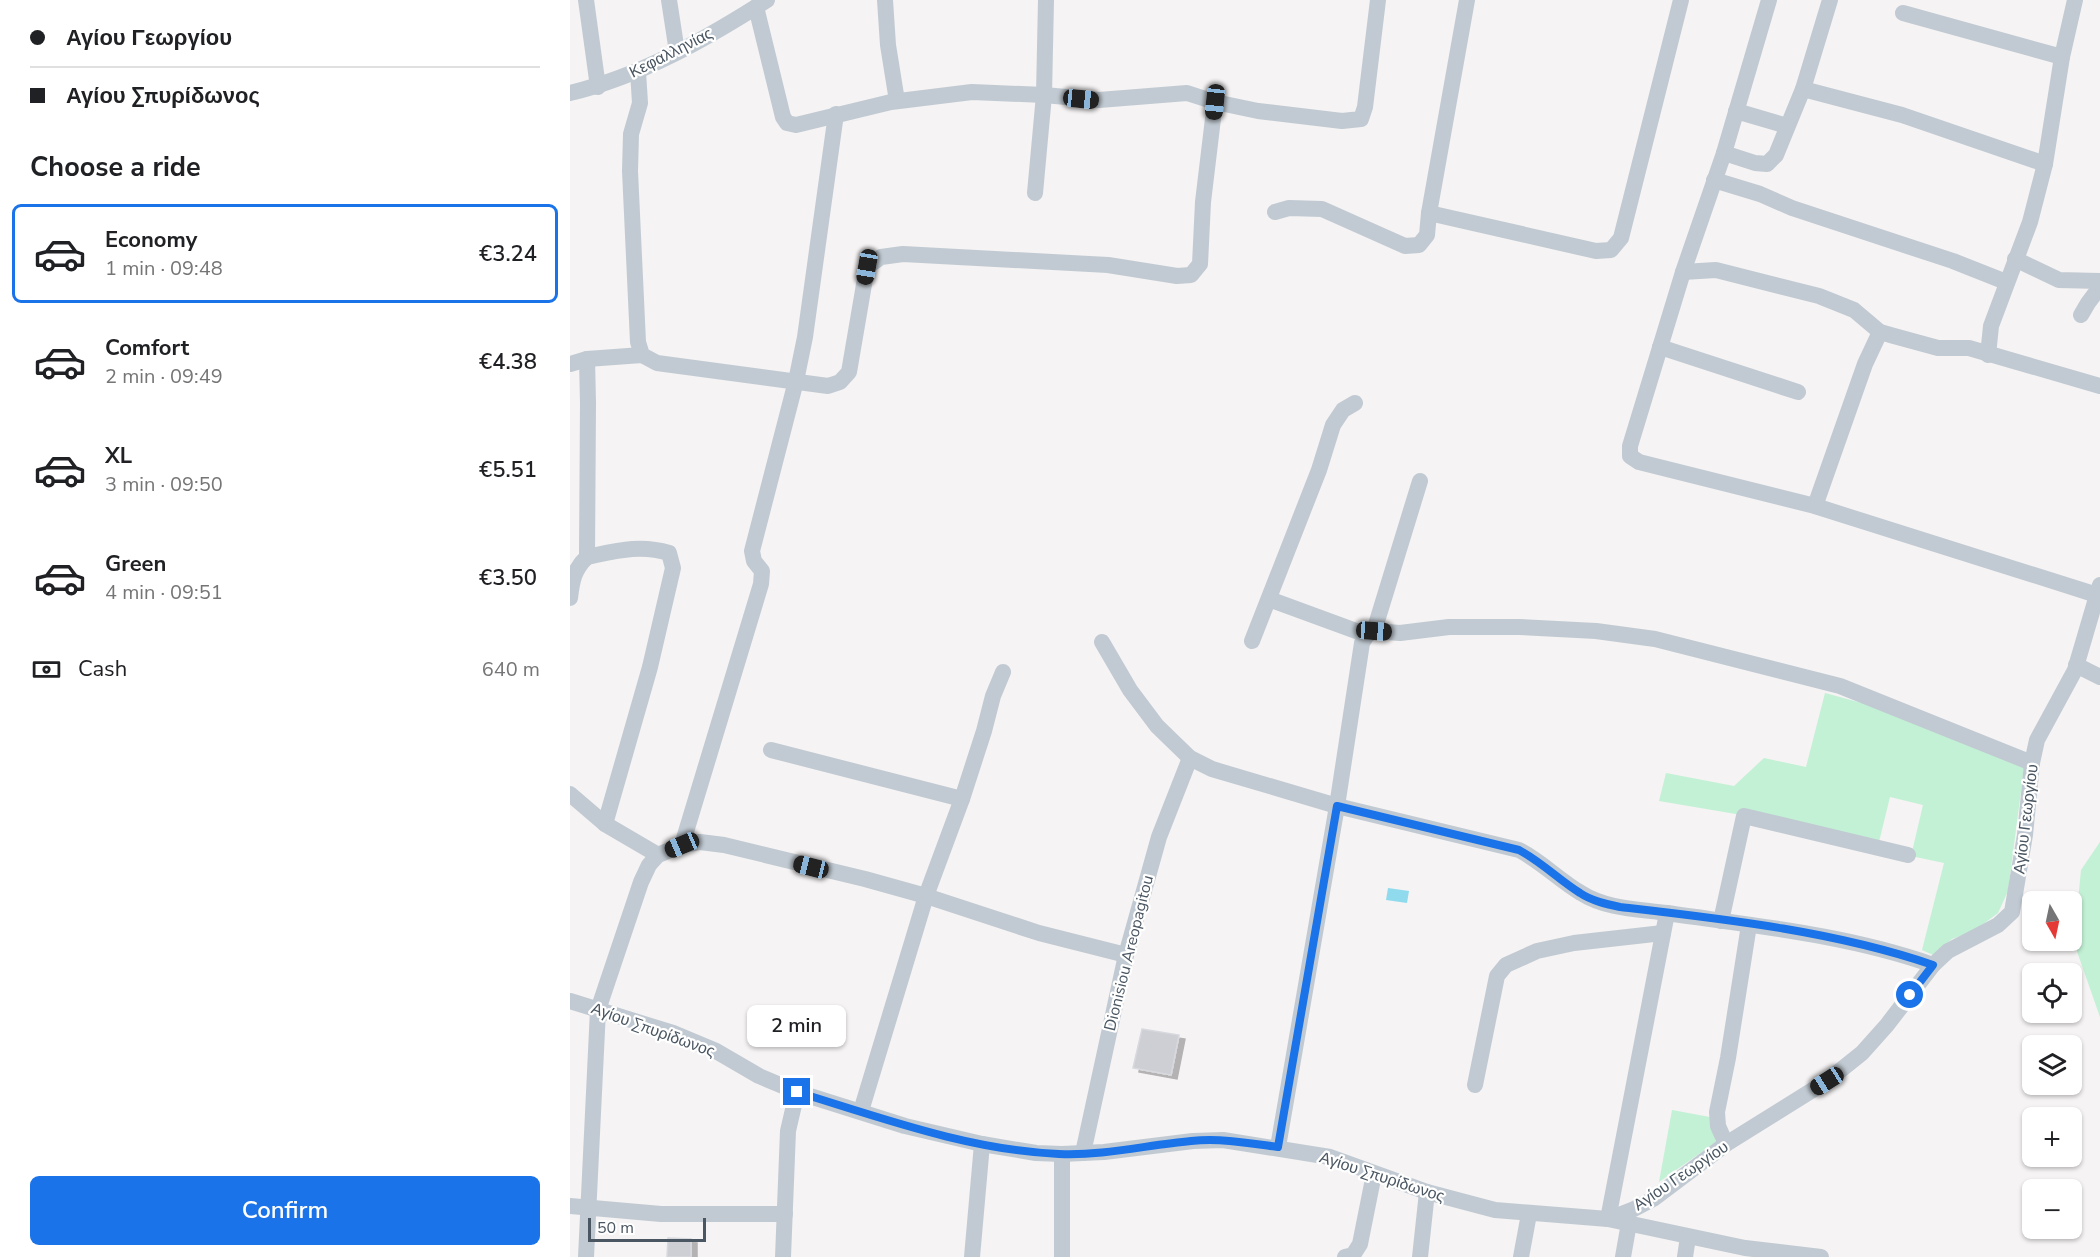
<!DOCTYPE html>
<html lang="en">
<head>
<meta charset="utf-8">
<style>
	body { margin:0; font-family:"Nunito Sans",sans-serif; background:#f2f2f2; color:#202124; height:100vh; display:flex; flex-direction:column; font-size:22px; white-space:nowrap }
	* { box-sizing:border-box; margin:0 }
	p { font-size:20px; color:#757577 }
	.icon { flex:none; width:33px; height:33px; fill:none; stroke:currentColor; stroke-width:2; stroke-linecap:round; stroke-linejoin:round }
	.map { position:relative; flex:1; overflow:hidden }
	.side { display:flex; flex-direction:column; background:#fff; width:570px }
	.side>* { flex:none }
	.top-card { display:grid; align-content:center; height:132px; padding:0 30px; background:#fff }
	.needle { width:39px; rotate:171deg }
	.tools { position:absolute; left:1452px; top:891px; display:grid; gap:12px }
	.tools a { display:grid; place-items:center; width:60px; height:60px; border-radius:9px; background:#fff; box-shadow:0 2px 4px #0004; font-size:30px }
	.scale { position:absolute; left:18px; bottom:15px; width:118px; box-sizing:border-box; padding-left:6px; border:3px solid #4a5661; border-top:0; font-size:16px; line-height:21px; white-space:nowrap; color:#4a5661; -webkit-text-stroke:4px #fff; paint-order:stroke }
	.end { position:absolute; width:27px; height:27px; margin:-14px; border:8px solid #1a73e8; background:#fff; box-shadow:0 0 0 3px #fff }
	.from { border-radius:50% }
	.bubble { position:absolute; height:42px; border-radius:9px; background:#fff; box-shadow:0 2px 4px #0004; font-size:20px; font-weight:600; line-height:42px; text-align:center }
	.car { position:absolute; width:18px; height:36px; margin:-18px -9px; border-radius:8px; box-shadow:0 0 4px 2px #0007; background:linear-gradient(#222 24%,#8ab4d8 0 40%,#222 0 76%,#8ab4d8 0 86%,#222 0) }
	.top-card b { display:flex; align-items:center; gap:21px; height:57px; font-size:22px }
	.top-card b+b { border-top:2px solid #e0e0e0 }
	.top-card i { width:15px; height:15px; background:#202124 }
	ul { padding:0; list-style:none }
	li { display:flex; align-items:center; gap:18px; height:99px; margin:0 12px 9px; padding:0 18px; border:3px solid transparent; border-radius:9px }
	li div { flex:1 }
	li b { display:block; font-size:22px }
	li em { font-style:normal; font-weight:600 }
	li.on { border-color:#1a73e8 }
	li>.icon { width:54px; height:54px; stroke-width:1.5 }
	h2 { padding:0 30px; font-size:27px; line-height:72px }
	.pay { display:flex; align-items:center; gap:15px; height:66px; padding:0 30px; font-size:22px }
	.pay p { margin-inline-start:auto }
	.cta { display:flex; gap:12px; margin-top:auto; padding:12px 30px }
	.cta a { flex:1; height:69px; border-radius:9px; background:#1a73e8; color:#fff; font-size:24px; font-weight:600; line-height:69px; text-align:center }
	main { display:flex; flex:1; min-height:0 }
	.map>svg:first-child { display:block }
</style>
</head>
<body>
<main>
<section class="side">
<div class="top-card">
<b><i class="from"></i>Αγίου Γεωργίου</b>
<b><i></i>Αγίου Σπυρίδωνος</b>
</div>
<h2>Choose a ride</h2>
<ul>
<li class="on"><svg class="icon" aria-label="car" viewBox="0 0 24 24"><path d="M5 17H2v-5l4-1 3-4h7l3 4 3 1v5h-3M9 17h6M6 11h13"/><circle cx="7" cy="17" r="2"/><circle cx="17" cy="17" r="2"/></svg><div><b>Economy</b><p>1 min · 09:48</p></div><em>€3.24</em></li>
<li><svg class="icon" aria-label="car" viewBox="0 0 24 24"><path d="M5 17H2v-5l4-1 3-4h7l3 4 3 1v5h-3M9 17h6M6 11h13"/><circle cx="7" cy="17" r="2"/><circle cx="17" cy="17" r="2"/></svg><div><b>Comfort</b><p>2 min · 09:49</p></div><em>€4.38</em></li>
<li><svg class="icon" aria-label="car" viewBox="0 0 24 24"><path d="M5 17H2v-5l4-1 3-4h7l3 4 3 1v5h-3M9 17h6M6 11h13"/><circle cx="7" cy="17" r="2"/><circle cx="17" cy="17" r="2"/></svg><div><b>XL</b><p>3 min · 09:50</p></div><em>€5.51</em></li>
<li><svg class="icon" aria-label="car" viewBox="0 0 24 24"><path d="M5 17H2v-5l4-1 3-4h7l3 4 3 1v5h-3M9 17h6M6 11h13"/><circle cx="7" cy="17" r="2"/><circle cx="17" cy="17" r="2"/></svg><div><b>Green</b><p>4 min · 09:51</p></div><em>€3.50</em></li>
</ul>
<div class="pay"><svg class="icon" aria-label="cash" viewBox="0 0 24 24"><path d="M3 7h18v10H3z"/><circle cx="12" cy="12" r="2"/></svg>Cash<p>640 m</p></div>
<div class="cta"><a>Confirm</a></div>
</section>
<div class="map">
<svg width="1530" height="1257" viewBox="0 0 1530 1257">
	<defs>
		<filter id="shadow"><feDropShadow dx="6" dy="4" stdDeviation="0" flood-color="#0004"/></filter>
	</defs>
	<rect width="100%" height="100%" fill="#f5f3f3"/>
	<g fill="#c3f1d5">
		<polygon points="1255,693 1303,706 1454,768 1438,891 1428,913 1404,931 1382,939 1363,955 1352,950 1374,863 1341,856 1353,805 1320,797 1308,846 1230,825 1089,801 1096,773 1164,786 1194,758 1236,767"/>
		<polygon points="1530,842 1530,1017 1504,943 1511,870"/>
		<polygon points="1102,1110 1140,1117 1146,1142 1089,1182"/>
	</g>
	<polygon fill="#90daee" points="818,888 839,891 837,903 816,900"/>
	<g fill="#cdcfd5" stroke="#d7d9de" stroke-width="1.5" filter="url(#shadow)">
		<polygon points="572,1029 609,1035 601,1075 563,1068"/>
		<polygon points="98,1238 121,1239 121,1257 97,1257"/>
	</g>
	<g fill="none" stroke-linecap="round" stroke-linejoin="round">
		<g stroke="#c1cad2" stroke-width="16">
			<polyline points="16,0 28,87"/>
			<polyline points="99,0 107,52"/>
			<polyline points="315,0 318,45 327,101"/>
			<polyline points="1199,0 1154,153 1113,272 1060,446 1060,456 1069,462 1245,506 1527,595"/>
			<polyline points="186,7 213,117 217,123 226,125 321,102 402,92 474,95 529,100 617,93 645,102 688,111 772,121 791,119 795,107 808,0"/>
			<polyline points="1333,13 1492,57"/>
			<polyline points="68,72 70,103 61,134 60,171 68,342 72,355 87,363 258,386 270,382 279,372 297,267 311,257 333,254 538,265 607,276 621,275 630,264 633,202 645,102"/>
			<polyline points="1233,89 1332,115 1475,164"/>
			<path d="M0 93C71 76 136 39 197 0"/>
			<polyline points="1166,111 1217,126"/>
			<polyline points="1154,153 1185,163 1197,164 1206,155 1233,89 1260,0"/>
			<polyline points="1144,180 1190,194 1222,208 1383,261 1436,282"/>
			<polyline points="465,193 474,95 476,0"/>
			<polyline points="705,212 719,208 752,209 835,246 849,245 857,235 859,213 897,0"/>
			<polyline points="859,213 1026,251 1041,250 1051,238 1111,0"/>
			<polyline points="1445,259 1489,280 1530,281"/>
			<polyline points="1113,272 1146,270 1249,296 1284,310 1310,332 1324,336 1368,348 1399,348 1530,386"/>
			<polyline points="1511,315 1518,303 1530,287"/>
			<polyline points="1090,347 1228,392"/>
			<polyline points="1418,355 1421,326 1460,222 1475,164 1492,57 1505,0"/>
			<polyline points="0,364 17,359 72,355"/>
			<polyline points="1245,506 1295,364 1310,332"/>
			<path d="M17 557C46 551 70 544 99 553L103 568 80 667 35 824"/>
			<path d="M0 598C2 581 4 569 17 557L18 403 17 359"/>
			<polyline points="699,599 797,635"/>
			<polyline points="804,631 850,481"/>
			<polyline points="682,641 749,470 763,425 773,410 785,403"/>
			<path d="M532 642 560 690 587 726 620 758 642 769 767 806 949 850C972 862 989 880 1011 893 1036 909 1068 909 1097 913"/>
			<polyline points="1506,665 1530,677"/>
			<polyline points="201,750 392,799"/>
			<polyline points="0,794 35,824 88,855"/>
			<polyline points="112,845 191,584 192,571 184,561 182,551 226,381 235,337 266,114"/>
			<polyline points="1151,921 1174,816 1338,855"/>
			<polyline points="0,1001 103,1033 146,1051 189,1076 227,1092 335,1126 412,1144 466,1153 492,1154 534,1152 623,1141 653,1140 760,1157 857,1192 925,1210 1038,1219 1175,1248 1251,1257"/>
			<polyline points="905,1085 927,976 936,965 967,951 1004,943 1093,933"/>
			<polyline points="291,1111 356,896 392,799 414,731 423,696 433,672"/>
			<polyline points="1156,1144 1148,1126 1147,1112 1158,1058 1179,925"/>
			<polyline points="708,1147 767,806 792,643 797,635 804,631 830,633 879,627 949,627 1026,631 1085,639 1270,686 1462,763"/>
			<polyline points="513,1153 556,955 589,837 620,758"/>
			<polyline points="492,1154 492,1257"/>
			<polyline points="0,1206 91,1214 215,1214"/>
			<path d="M1038 1219 1097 913C1186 926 1278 935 1363 965"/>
			<polyline points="1039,1219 1062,1210 1083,1199 1156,1144 1257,1081 1292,1053 1317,1025 1363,965 1378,951 1428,925 1442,912 1455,835 1462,763 1467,740 1505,670 1530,585"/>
			<polyline points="16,1257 28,1010 71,882 79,865 88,855 112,845 130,842 154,845 295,879 356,896 469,933 556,955"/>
			<polyline points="213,1257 218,1131 227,1092"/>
			<polyline points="402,1257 412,1144"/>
			<polyline points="775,1257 783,1255 790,1244 804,1174"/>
			<polyline points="850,1257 857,1192"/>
			<polyline points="951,1257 959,1214"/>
			<polyline points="1053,1257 1059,1223"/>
			<polyline points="1115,1257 1118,1237"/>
		</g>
	</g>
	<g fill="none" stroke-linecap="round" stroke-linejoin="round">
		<path stroke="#1a73e8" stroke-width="8" d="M227 1092C312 1118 399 1150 489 1154 533 1156 577 1145 621 1141 651 1138 679 1143 708 1147L767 806 949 850C973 863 989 880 1010 893 1022 901 1036 904 1050 907 1154 919 1264 931 1363 965L1340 995"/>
	</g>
	<g text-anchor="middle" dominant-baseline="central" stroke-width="4.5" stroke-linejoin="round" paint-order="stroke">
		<g font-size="16" fill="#4a5661" stroke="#fff">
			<text transform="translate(101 53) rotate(-27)">Κεφαλληνίας</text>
			<text transform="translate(1456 819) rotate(-83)">Αγίου Γεωργίου</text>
			<text transform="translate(559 953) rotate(-76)">Dionisiou Areopagitou</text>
			<text transform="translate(83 1030) rotate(20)">Αγίου Σπυρίδωνος</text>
			<text transform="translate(1111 1176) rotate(-34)">Αγίου Γεωργίου</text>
			<text transform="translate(812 1177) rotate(18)">Αγίου Σπυρίδωνος</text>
		</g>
	</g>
</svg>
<div class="tools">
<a><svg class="needle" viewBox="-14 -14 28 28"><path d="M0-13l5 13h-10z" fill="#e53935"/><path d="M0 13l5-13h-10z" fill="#757577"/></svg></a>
<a><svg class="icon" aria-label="locate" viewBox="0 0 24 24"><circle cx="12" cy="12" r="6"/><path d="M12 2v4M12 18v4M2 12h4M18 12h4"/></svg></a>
<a><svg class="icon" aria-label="layers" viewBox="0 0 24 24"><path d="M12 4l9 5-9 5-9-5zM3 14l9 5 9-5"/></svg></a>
<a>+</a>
<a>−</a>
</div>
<div class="scale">50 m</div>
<i class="end from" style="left:1340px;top:995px"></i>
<i class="end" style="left:227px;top:1092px"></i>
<div class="bubble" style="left:177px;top:1005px;width:99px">2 min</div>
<i class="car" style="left:511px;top:99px;rotate:96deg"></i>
<i class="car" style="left:645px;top:102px;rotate:186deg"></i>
<i class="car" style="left:297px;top:267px;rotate:190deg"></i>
<i class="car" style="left:804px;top:631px;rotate:94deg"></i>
<i class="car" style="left:112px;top:845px;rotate:247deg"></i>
<i class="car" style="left:241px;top:867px;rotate:284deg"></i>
<i class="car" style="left:1257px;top:1081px;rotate:238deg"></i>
</div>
</main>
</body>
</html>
